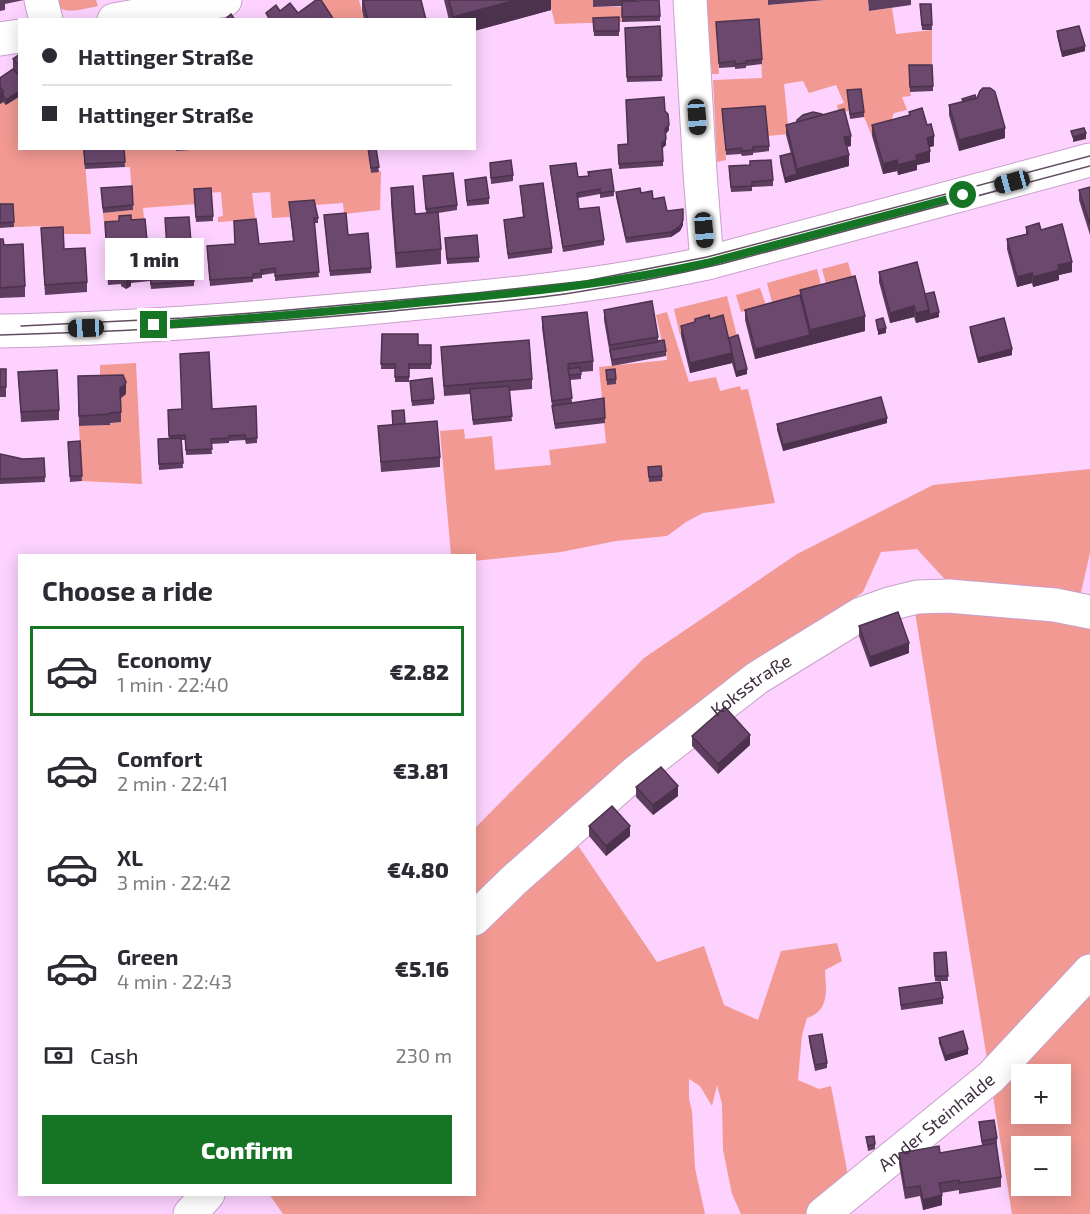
<!DOCTYPE html>
<html lang="en">
<head>
<meta charset="utf-8">
<style>
	body { margin:0; font-family:"Exo 2",sans-serif; background:#f7f7f7; color:#2b2b33; height:100vh; display:flex; flex-direction:column; font-size:22px; white-space:nowrap }
	* { box-sizing:border-box; margin:0 }
	p { font-size:20px; color:#7c7c81 }
	.icon { flex:none; width:33px; height:33px; fill:none; stroke:currentColor; stroke-width:2; stroke-linecap:round; stroke-linejoin:round }
	.map { position:relative; flex:1; overflow:hidden }
	.details { position:absolute; left:18px; top:554px; width:458px; height:642px; display:flex; flex-direction:column; background:#fff; border-radius:0px; box-shadow:0 3px 15px #0003 }
	.details>* { flex:none }
	.banner { position:absolute; left:18px; top:18px; width:458px; height:132px; border-radius:0px; box-shadow:0 3px 15px #0003; display:grid; align-content:center; height:132px; padding:0 24px; background:#fff }
	.buttons { position:absolute; left:1011px; top:1064px; display:grid; gap:12px }
	.buttons a { display:grid; place-items:center; width:60px; height:60px; border-radius:0px; background:#fff; box-shadow:0 3px 15px #0003; font-size:30px }
	.end { position:absolute; width:27px; height:27px; margin:-14px; border:8px solid #167525; background:#fff; box-shadow:0 0 0 3px #fff }
	.from { border-radius:50% }
	.bubble { position:absolute; height:42px; border-radius:0px; background:#fff; box-shadow:0 3px 15px #0003; font-size:20px; font-weight:800; line-height:42px; text-align:center }
	.car { position:absolute; width:18px; height:36px; margin:-18px -9px; border-radius:8px; box-shadow:0 0 4px 2px #0007; background:linear-gradient(#222 24%,#8ab4d8 0 40%,#222 0 76%,#8ab4d8 0 86%,#222 0) }
	.banner b { display:flex; align-items:center; gap:21px; height:57px; font-size:22px }
	.banner b+b { border-top:2px solid #e1e1e2 }
	.banner i { width:15px; height:15px; background:#2b2b33 }
	ul { padding:0; list-style:none }
	li { display:flex; align-items:center; gap:18px; height:90px; margin:0 12px 9px; padding:0 12px; border:3px solid transparent; border-radius:0px }
	li div { flex:1 }
	li b { display:block; font-size:22px }
	li em { font-style:normal; font-weight:800 }
	li.active { border-color:#167525 }
	li>.icon { width:54px; height:54px; stroke-width:1.5 }
	h2 { padding:0 24px; font-size:27px; line-height:72px }
	.pay { display:flex; align-items:center; gap:15px; height:66px; padding:0 24px; font-size:22px }
	.pay p { margin-inline-start:auto }
	.button { display:flex; gap:12px; margin-top:auto; padding:12px 24px }
	.button a { flex:1; height:69px; border-radius:0px; background:#167525; color:#fff; font-size:24px; font-weight:800; line-height:69px; text-align:center }
	.map>svg:first-child { display:block }
</style>
</head>
<body>
<div class="map">
<svg width="1090" height="1214" viewBox="0 0 1090 1214">
	<rect width="100%" height="100%" fill="#fdd2ff"/>
	<g fill="#f19992" fill-rule="evenodd">
		<path d="M51 0H96L98 6C83 9 60 17 51 0Z"/>
		<polygon points="317,0 359,0 364,19 324,19"/>
		<polygon points="549,0 593,0 593,7 622,7 622,22 555,24"/>
		<polygon points="705,0 768,0 769,5 825,0 868,0 869,11 892,8 896,34 932,30 932,70 910,92 911,96 902,97 907,110 894,113 887,132 872,136 864,117 861,94 849,111 839,113 837,105 844,103 836,85 809,93 803,81 784,84 789,134 768,136 722,115 726,160 717,162 713,80 762,78 759,24 716,28 719,74 712,74"/>
		<polygon points="19,96 20,148 110,149 84,151 91,234 42,234 41,226 14,227 0,210 0,104 3,102 7,105"/>
		<polygon points="191,148 368,149 371,173 381,171 380,210 344,214 343,203 289,207 290,217 272,218 270,192 252,193 256,224 234,226 233,221 218,222 218,217 223,216 221,192 194,194 195,204 143,208 145,229 105,232 103,213 133,210 130,167 125,167 124,149 176,149 176,151"/>
		<polygon points="848,262 854,284 828,291 822,269"/>
		<polygon points="817,269 823,293 773,306 767,283"/>
		<polygon points="760,288 766,305 741,312 736,295"/>
		<polygon points="727,296 738,340 694,332 680,335 674,309"/>
		<polygon points="667,312 689,382 716,377 720,391 740,386 741,390 748,389 775,503 703,513 686,522 667,536 616,541 561,552 474,561 474,555 451,555 440,431 464,429 465,439 492,436 495,470 551,465 549,450 606,443 599,367 667,360 665,342 662,342 656,315"/>
		<polygon points="136,363 142,484 82,481 79,426 109,425 120,398 125,395 100,385 100,365"/>
		<path d="M1090 469V553L1079 601 951 586 917 549 881 552 863 592 705 701 562 822 657 962 704 946 724 1005 758 1020 781 951 837 943 842 961 825 970C826 990 830 1010 807 1018L802 1035 798 1080 819 1089 831 1086 850 1186 814 1214H741L732 1194 723 1150 722 1104 717 1085 712 1106 700 1086 689 1079V1099L692 1111 695 1168 705 1214H283L269 1194H474V829L644 658 797 554 933 485Z"/>
		<path d="M914 606 1090 622V1214H1012ZM1022 1074H1060V1113H1022ZM1022 1146H1060V1185H1022Z"/>
	</g>
	<g fill="none" stroke-linecap="round" stroke-linejoin="round">
		<defs>
			<g id="minor">
				<polyline points="41,0 46,20"/>
				<polyline points="690,0 700,173 707,263"/>
				<polyline points="114,20 225,0"/>
				<polyline points="0,39 20,36"/>
				<path d="M0 331C123 329 246 319 368 308 482 297 595 288 707 263L1090 160"/>
				<path id="s1" d="M474 919 513 881 636 772 757 678 861 614 889 604 917 597 948 596 1055 605 1090 612"/>
				<polyline points="190,1214 208,1194"/>
				<path id="s2" d="M823 1214 991 1077 1090 971"/>
			</g>
		</defs>
		<use href="#minor" stroke="#c9a0cb" stroke-width="35"/>
		<use href="#minor" stroke="#fff" stroke-width="33"/>
		<g stroke="#624c62" stroke-width="1.5">
			<polyline points="21,326 183,318 266,312 476,293 586,281 707,257 1090,156"/>
			<path d="M0 335C132 332 263 323 394 311 451 305 508 302 565 294 617 286 669 276 721 264L1090 166"/>
		</g>
	</g>
	<g fill="#5d3e5f">
		<polygon points="0,0 24,0 5,4 5,10 0,11"/>
		<polygon points="362,0 421,0 426,20 364,20 362,10"/>
		<polygon points="444,0 551,0 551,10 474,31 474,20 449,20"/>
		<polygon points="593,0 637,0 660,16 660,21 622,22 622,6 593,7"/>
		<polygon points="768,0 825,0 768,5"/>
		<polygon points="868,0 911,0 911,5 869,11"/>
		<polygon points="920,4 931,4 932,30 922,30"/>
		<polygon points="619,17 619,36 594,36 593,18"/>
		<polygon points="660,26 662,81 627,82 625,28"/>
		<polygon points="716,27 762,59 762,64 746,66 746,68 735,69 735,67 719,68"/>
		<polygon points="1057,31 1085,51 1062,57 1057,36"/>
		<polygon points="20,54 20,96 6,105 3,102 0,104 0,78 13,69 13,59"/>
		<polygon points="909,65 933,86 933,91 910,92"/>
		<polygon points="847,90 864,112 864,117 850,119"/>
		<polygon points="976,98 1005,138 959,151 949,115 949,105 962,102 962,99"/>
		<polygon points="665,111 669,130 666,134 666,145 663,148 663,166 619,169 618,145 627,144"/>
		<polygon points="909,112 927,125 934,146 929,147 930,162 917,165 917,170 898,175 897,171 883,174 872,136 872,125 909,115"/>
		<polygon points="722,114 769,146 769,151 753,153 753,155 742,156 741,154 726,155"/>
		<polygon points="822,115 851,146 847,147 849,166 785,183 780,162 780,156 791,154 786,135 786,125"/>
		<polygon points="83,148 124,148 125,167 85,169"/>
		<polygon points="176,148 191,148 191,150 176,151"/>
		<polygon points="368,148 376,148 379,172 371,173"/>
		<polygon points="490,163 513,175 513,181 491,184"/>
		<polygon points="550,166 614,191 614,196 600,198 600,194 578,198 579,209 604,240 604,245 563,252 550,171"/>
		<polygon points="729,171 773,180 773,186 752,187 752,191 731,192"/>
		<polygon points="423,176 457,205 457,210 438,213 441,249 441,264 396,268 391,203 391,188 415,214 426,213"/>
		<polygon points="465,180 489,198 489,204 467,206"/>
		<polygon points="132,186 133,210 103,213 101,188"/>
		<polygon points="520,186 552,248 552,253 508,259 504,220 523,217"/>
		<polygon points="1090,187 1090,235 1079,200 1079,190"/>
		<polygon points="616,192 641,193 653,199 683,225 680,231 671,237 626,243 616,197"/>
		<polygon points="194,194 213,216 213,221 196,222"/>
		<polygon points="289,202 318,218 318,223 314,223 319,277 275,281 275,273 262,275 262,278 253,279 253,282 210,286 207,251 259,244 293,241"/>
		<polygon points="0,204 13,204 14,227 0,228"/>
		<polygon points="324,215 348,235 371,268 371,273 330,276"/>
		<polygon points="131,220 148,252 194,281 194,286 151,289 150,281 131,283 131,286 126,289 121,286 121,284 108,285 105,222"/>
		<polygon points="1026,227 1041,230 1072,272 1059,275 1059,280 1033,287 1032,283 1017,287 1007,249 1007,239 1026,234"/>
		<polygon points="41,228 64,249 87,282 87,292 45,295"/>
		<polygon points="445,238 479,257 479,262 447,264"/>
		<polygon points="0,239 25,286 25,297 0,298"/>
		<polygon points="879,272 925,294 939,317 916,323 914,317 890,323 879,282"/>
		<polygon points="800,290 865,331 755,359 745,320 745,310 800,295"/>
		<polygon points="604,310 658,337 658,341 666,351 666,356 612,366 604,320"/>
		<polygon points="542,317 593,361 593,371 581,372 581,379 570,380 572,403 604,398 605,423 555,429 542,328"/>
		<polygon points="695,319 710,319 728,338 747,374 736,377 732,363 690,373 681,336 681,326 695,323"/>
		<polygon points="970,327 1012,355 978,363 970,332"/>
		<polygon points="382,334 418,345 431,345 431,369 409,369 409,382 395,382 395,369 381,369"/>
		<polygon points="441,347 532,379 532,389 509,391 512,421 473,425 470,394 444,396"/>
		<rect x="0" y="369" width="6" height="28"/>
		<polygon points="606,370 616,379 616,384 607,385"/>
		<polygon points="18,372 59,410 59,420 21,422"/>
		<polygon points="78,376 126,393 125,395 121,398 121,422 110,423 110,425 79,426"/>
		<polygon points="410,381 434,399 434,404 412,406"/>
		<polygon points="256,406 257,443 246,444 245,440 229,441 229,443 211,444 212,454 186,455 185,440 181,440 183,468 159,470 158,439 169,439 168,410 212,409"/>
		<polygon points="392,411 440,457 440,467 381,472 378,426 393,425"/>
		<polygon points="887,423 783,451 777,430 777,424"/>
		<polygon points="80,441 82,481 70,482 68,442"/>
		<polygon points="0,454 23,459 44,458 45,482 0,484"/>
		<polygon points="648,467 662,476 662,481 649,482"/>
		<polygon points="859,626 909,653 870,667 859,636"/>
		<polygon points="692,736 750,745 718,774 692,746"/>
		<polygon points="636,787 678,796 653,815 636,797"/>
		<polygon points="589,826 630,836 606,856 589,836"/>
		<polygon points="946,952 948,981 935,981 934,953"/>
		<polygon points="899,988 943,998 943,1004 901,1010"/>
		<polygon points="809,1036 827,1063 827,1068 815,1071 809,1041"/>
		<polygon points="939,1038 968,1054 945,1061 939,1043"/>
		<polygon points="979,1122 997,1138 997,1143 984,1145 1001,1177 1001,1187 959,1194 959,1190 941,1193 942,1205 923,1210 920,1196 905,1199 899,1164 899,1153 940,1153 982,1146"/>
		<polygon points="866,1137 875,1144 875,1149 868,1151"/>
	</g>
	<g fill="#4c324d">
		<polygon points="516,0 551,0 551,10 474,31 474,20 453,20 453,17"/>
		<polygon points="1085,46 1085,51 1062,57 1062,52"/>
		<polygon points="3,91 3,102 0,104 0,94"/>
		<polygon points="20,91 20,96 6,105 6,100"/>
		<polygon points="669,125 669,130 665,134 665,129"/>
		<polygon points="1005,128 1005,138 959,151 959,140"/>
		<polygon points="1086,133 1086,139 1073,142 1073,137"/>
		<polygon points="851,136 851,146 844,147 844,137"/>
		<polygon points="934,136 934,146 927,148 927,138"/>
		<polygon points="666,139 666,145 662,148 662,143"/>
		<polygon points="930,151 930,162 917,165 917,170 898,175 898,165 916,155"/>
		<polygon points="849,155 849,166 785,183 785,178 797,174 797,169"/>
		<polygon points="897,160 897,171 883,174 883,164"/>
		<polygon points="683,220 683,225 680,231 671,237 671,232"/>
		<polygon points="1072,262 1072,272 1059,275 1059,280 1033,287 1033,277 1058,265"/>
		<polygon points="1032,273 1032,283 1017,287 1017,277"/>
		<polygon points="131,275 131,286 126,289 126,279"/>
		<polygon points="914,306 914,317 890,323 890,313"/>
		<polygon points="929,310 939,312 939,317 916,323 916,313"/>
		<polygon points="865,316 865,331 810,345 810,330"/>
		<polygon points="886,328 886,333 878,335 878,330"/>
		<polygon points="810,335 810,345 755,359 755,349"/>
		<polygon points="1012,349 1012,355 978,363 978,358"/>
		<polygon points="732,353 732,363 690,373 690,363"/>
		<polygon points="747,369 747,374 736,377 736,372"/>
		<polygon points="126,382 126,393 125,395 120,398 120,388"/>
		<polygon points="887,418 887,423 783,451 783,445"/>
		<polygon points="909,643 909,653 870,667 870,657"/>
		<polygon points="750,735 750,745 718,774 718,764"/>
		<polygon points="678,786 678,796 653,815 653,805"/>
		<polygon points="630,826 630,836 606,856 606,846"/>
		<polygon points="968,1049 968,1054 945,1061 945,1056"/>
		<polygon points="942,1195 942,1205 923,1210 923,1200"/>
	</g>
	<g fill="#6c486e" stroke="#4c324d" stroke-width="1.5">
		<polygon points="316,0 321,0 334,20 270,20 266,13 276,5 280,11 290,3 298,13"/>
		<polygon points="363,0 421,0 426,20 368,20"/>
		<polygon points="449,0 516,0 453,17"/>
		<polygon points="640,0 659,0 660,16 622,17 622,1 640,1"/>
		<polygon points="920,4 931,4 932,25 922,25"/>
		<polygon points="231,14 235,20 224,20"/>
		<polygon points="619,17 619,31 594,31 593,18"/>
		<polygon points="759,19 762,59 746,61 746,63 735,64 735,61 719,63 716,22"/>
		<polygon points="660,26 662,76 627,77 625,28"/>
		<polygon points="1079,26 1085,46 1062,52 1057,31"/>
		<polygon points="20,54 20,67 13,59"/>
		<polygon points="909,65 932,65 933,86 910,87"/>
		<polygon points="13,69 20,77 20,91 6,100 3,96 3,91 0,87 0,78"/>
		<polygon points="0,87 3,91 0,94"/>
		<polygon points="983,88 990,88 993,90 995,92 1005,128 959,140 949,105 977,98 980,91"/>
		<polygon points="861,89 864,112 850,114 847,90"/>
		<polygon points="975,95 976,98 963,101 962,99"/>
		<polygon points="664,97 665,111 668,114 669,125 665,129 666,139 662,143 663,161 619,164 618,145 628,144 626,100"/>
		<polygon points="765,106 769,146 753,147 753,150 742,151 741,148 726,150 722,109"/>
		<polygon points="922,108 927,125 931,124 934,136 927,138 930,151 916,155 917,160 898,165 897,160 883,164 872,125 910,115 909,112"/>
		<polygon points="844,109 851,136 844,137 849,155 797,169 786,125"/>
		<polygon points="813,112 822,114 822,115 797,122 797,120 803,115"/>
		<polygon points="1084,128 1086,133 1073,137 1071,131"/>
		<polygon points="84,148 124,148 125,162 85,164"/>
		<polygon points="368,148 376,148 379,167 371,168"/>
		<polygon points="792,153 797,174 785,178 780,156"/>
		<polygon points="511,160 513,175 491,178 490,163"/>
		<polygon points="771,160 773,180 752,182 752,186 731,187 729,166 750,165 750,161"/>
		<polygon points="576,163 578,177 589,176 588,172 611,169 614,191 600,193 600,189 577,193 579,209 599,207 604,240 563,247 550,166"/>
		<polygon points="453,173 457,205 426,209 423,176"/>
		<polygon points="486,177 489,198 467,201 465,180"/>
		<polygon points="543,183 552,248 508,254 504,220 524,217 520,186"/>
		<polygon points="132,186 133,205 103,208 101,188"/>
		<polygon points="413,186 415,214 438,212 441,249 396,253 391,188"/>
		<polygon points="1090,187 1090,225 1079,190"/>
		<polygon points="211,188 213,216 196,217 194,189"/>
		<polygon points="640,188 641,193 652,191 653,199 664,197 667,211 683,209 683,220 680,226 671,232 626,238 616,192"/>
		<polygon points="314,200 318,218 314,218 319,272 275,276 275,268 261,270 262,273 253,274 253,277 210,280 207,246 235,244 234,221 256,219 259,244 294,241 289,202"/>
		<polygon points="0,204 13,204 14,222 0,223"/>
		<polygon points="346,213 348,235 368,233 371,268 330,271 324,215"/>
		<polygon points="131,215 131,220 145,219 150,272 131,273 131,275 126,279 121,276 121,274 108,275 105,222 119,221 119,216"/>
		<polygon points="189,217 194,281 151,284 148,249 167,248 165,218"/>
		<polygon points="1039,223 1041,230 1062,224 1072,262 1058,265 1059,270 1033,277 1032,273 1017,277 1007,239 1028,234 1026,227"/>
		<polygon points="63,227 64,249 85,248 87,282 45,285 41,228"/>
		<polygon points="477,235 479,257 447,259 445,238"/>
		<polygon points="0,239 3,239 4,245 23,244 25,286 0,288"/>
		<polygon points="917,262 929,310 916,313 914,306 890,313 879,272"/>
		<polygon points="855,276 865,316 810,330 800,290"/>
		<polygon points="934,292 939,312 929,315 929,310 925,294"/>
		<polygon points="800,295 810,335 755,349 745,310"/>
		<polygon points="652,301 658,337 610,345 604,310"/>
		<polygon points="587,312 593,361 568,364 572,398 552,401 542,317"/>
		<polygon points="709,315 710,319 723,315 732,353 690,363 681,326 695,322 695,319"/>
		<polygon points="883,318 886,328 878,330 876,320"/>
		<polygon points="1004,318 1012,349 978,358 970,327"/>
		<polygon points="382,334 418,334 418,345 431,345 431,364 409,364 409,377 395,377 395,364 381,364"/>
		<polygon points="738,335 747,369 736,372 729,338"/>
		<polygon points="529,340 532,379 444,386 441,347"/>
		<polygon points="664,340 666,351 612,360 610,350 658,342 658,341"/>
		<polygon points="209,352 212,409 256,406 257,438 246,439 245,435 229,436 229,438 211,439 212,449 186,450 185,435 169,436 168,410 182,409 180,354"/>
		<polygon points="580,367 581,374 569,375 568,369"/>
		<rect x="0" y="369" width="6" height="18"/>
		<polygon points="615,369 616,379 607,380 606,370"/>
		<polygon points="57,370 59,410 21,412 18,372"/>
		<polygon points="123,375 126,382 125,385 120,388 121,412 110,413 110,414 79,416 78,376"/>
		<polygon points="432,378 434,399 412,401 410,381"/>
		<polygon points="509,386 512,416 473,420 470,389"/>
		<polygon points="881,397 887,418 783,445 777,424"/>
		<polygon points="604,398 605,418 555,424 552,406"/>
		<polygon points="404,410 405,424 393,425 392,411"/>
		<polygon points="437,421 440,457 381,462 378,426"/>
		<polygon points="181,438 183,463 159,464 158,439"/>
		<polygon points="80,441 82,476 70,476 68,442"/>
		<polygon points="0,454 23,459 44,458 45,477 0,479"/>
		<polygon points="661,466 662,476 649,477 648,467"/>
		<polygon points="898,612 909,643 870,657 859,626"/>
		<polygon points="725,707 750,735 718,764 692,736"/>
		<polygon points="661,767 678,786 653,805 636,787"/>
		<polygon points="612,806 630,826 606,846 589,826"/>
		<polygon points="946,952 948,976 935,976 934,953"/>
		<polygon points="940,982 943,998 901,1005 899,988"/>
		<polygon points="963,1031 968,1049 945,1056 939,1038"/>
		<polygon points="822,1034 827,1063 815,1065 809,1036"/>
		<polygon points="994,1120 997,1138 982,1141 979,1122"/>
		<polygon points="874,1136 875,1144 868,1146 866,1137"/>
		<polygon points="996,1143 1001,1177 959,1183 959,1180 939,1183 942,1195 923,1200 920,1186 905,1188 899,1153 939,1146 940,1153"/>
	</g>
	<g fill="none" stroke-linecap="round" stroke-linejoin="round">
		<path stroke="#167525" stroke-width="8" d="M154 325C251 319 348 310 445 300 533 292 620 282 707 263L963 195"/>
	</g>
	<g text-anchor="middle" dominant-baseline="central" stroke-width="6" stroke-linejoin="round" paint-order="stroke">
		<g font-size="18" fill="#402f40" stroke="#fff">
			<text stroke="none"><textPath href="#s1" startOffset="363">Koksstraße</textPath></text>
			<text stroke="none"><textPath href="#s2" startOffset="146">An der Steinhalde</textPath></text>
		</g>
	</g>
</svg>
<div class="buttons">
<a>+</a>
<a>−</a>
</div>
<i class="end from" style="left:963px;top:195px"></i>
<i class="end" style="left:154px;top:325px"></i>
<div class="bubble" style="left:105px;top:238px;width:99px">1 min</div>
<i class="car" style="left:697px;top:117px;rotate:176deg"></i>
<i class="car" style="left:1012px;top:182px;rotate:255deg"></i>
<i class="car" style="left:704px;top:230px;rotate:175deg"></i>
<i class="car" style="left:86px;top:328px;rotate:268deg"></i>
<div class="banner">
<b><i class="from"></i>Hattinger Straße</b>
<b><i></i>Hattinger Straße</b>
</div>
<section class="details">
<h2>Choose a ride</h2>
<ul>
<li class="active"><svg class="icon" aria-label="car" viewBox="0 0 24 24"><path d="M5 17H2v-5l4-1 3-4h7l3 4 3 1v5h-3M9 17h6M6 11h13"/><circle cx="7" cy="17" r="2"/><circle cx="17" cy="17" r="2"/></svg><div><b>Economy</b><p>1 min · 22:40</p></div><em>€2.82</em></li>
<li><svg class="icon" aria-label="car" viewBox="0 0 24 24"><path d="M5 17H2v-5l4-1 3-4h7l3 4 3 1v5h-3M9 17h6M6 11h13"/><circle cx="7" cy="17" r="2"/><circle cx="17" cy="17" r="2"/></svg><div><b>Comfort</b><p>2 min · 22:41</p></div><em>€3.81</em></li>
<li><svg class="icon" aria-label="car" viewBox="0 0 24 24"><path d="M5 17H2v-5l4-1 3-4h7l3 4 3 1v5h-3M9 17h6M6 11h13"/><circle cx="7" cy="17" r="2"/><circle cx="17" cy="17" r="2"/></svg><div><b>XL</b><p>3 min · 22:42</p></div><em>€4.80</em></li>
<li><svg class="icon" aria-label="car" viewBox="0 0 24 24"><path d="M5 17H2v-5l4-1 3-4h7l3 4 3 1v5h-3M9 17h6M6 11h13"/><circle cx="7" cy="17" r="2"/><circle cx="17" cy="17" r="2"/></svg><div><b>Green</b><p>4 min · 22:43</p></div><em>€5.16</em></li>
</ul>
<div class="pay"><svg class="icon" aria-label="cash" viewBox="0 0 24 24"><path d="M3 7h18v10H3z"/><circle cx="12" cy="12" r="2"/></svg>Cash<p>230 m</p></div>
<div class="button"><a>Confirm</a></div>
</section>
</div>
</body>
</html>
